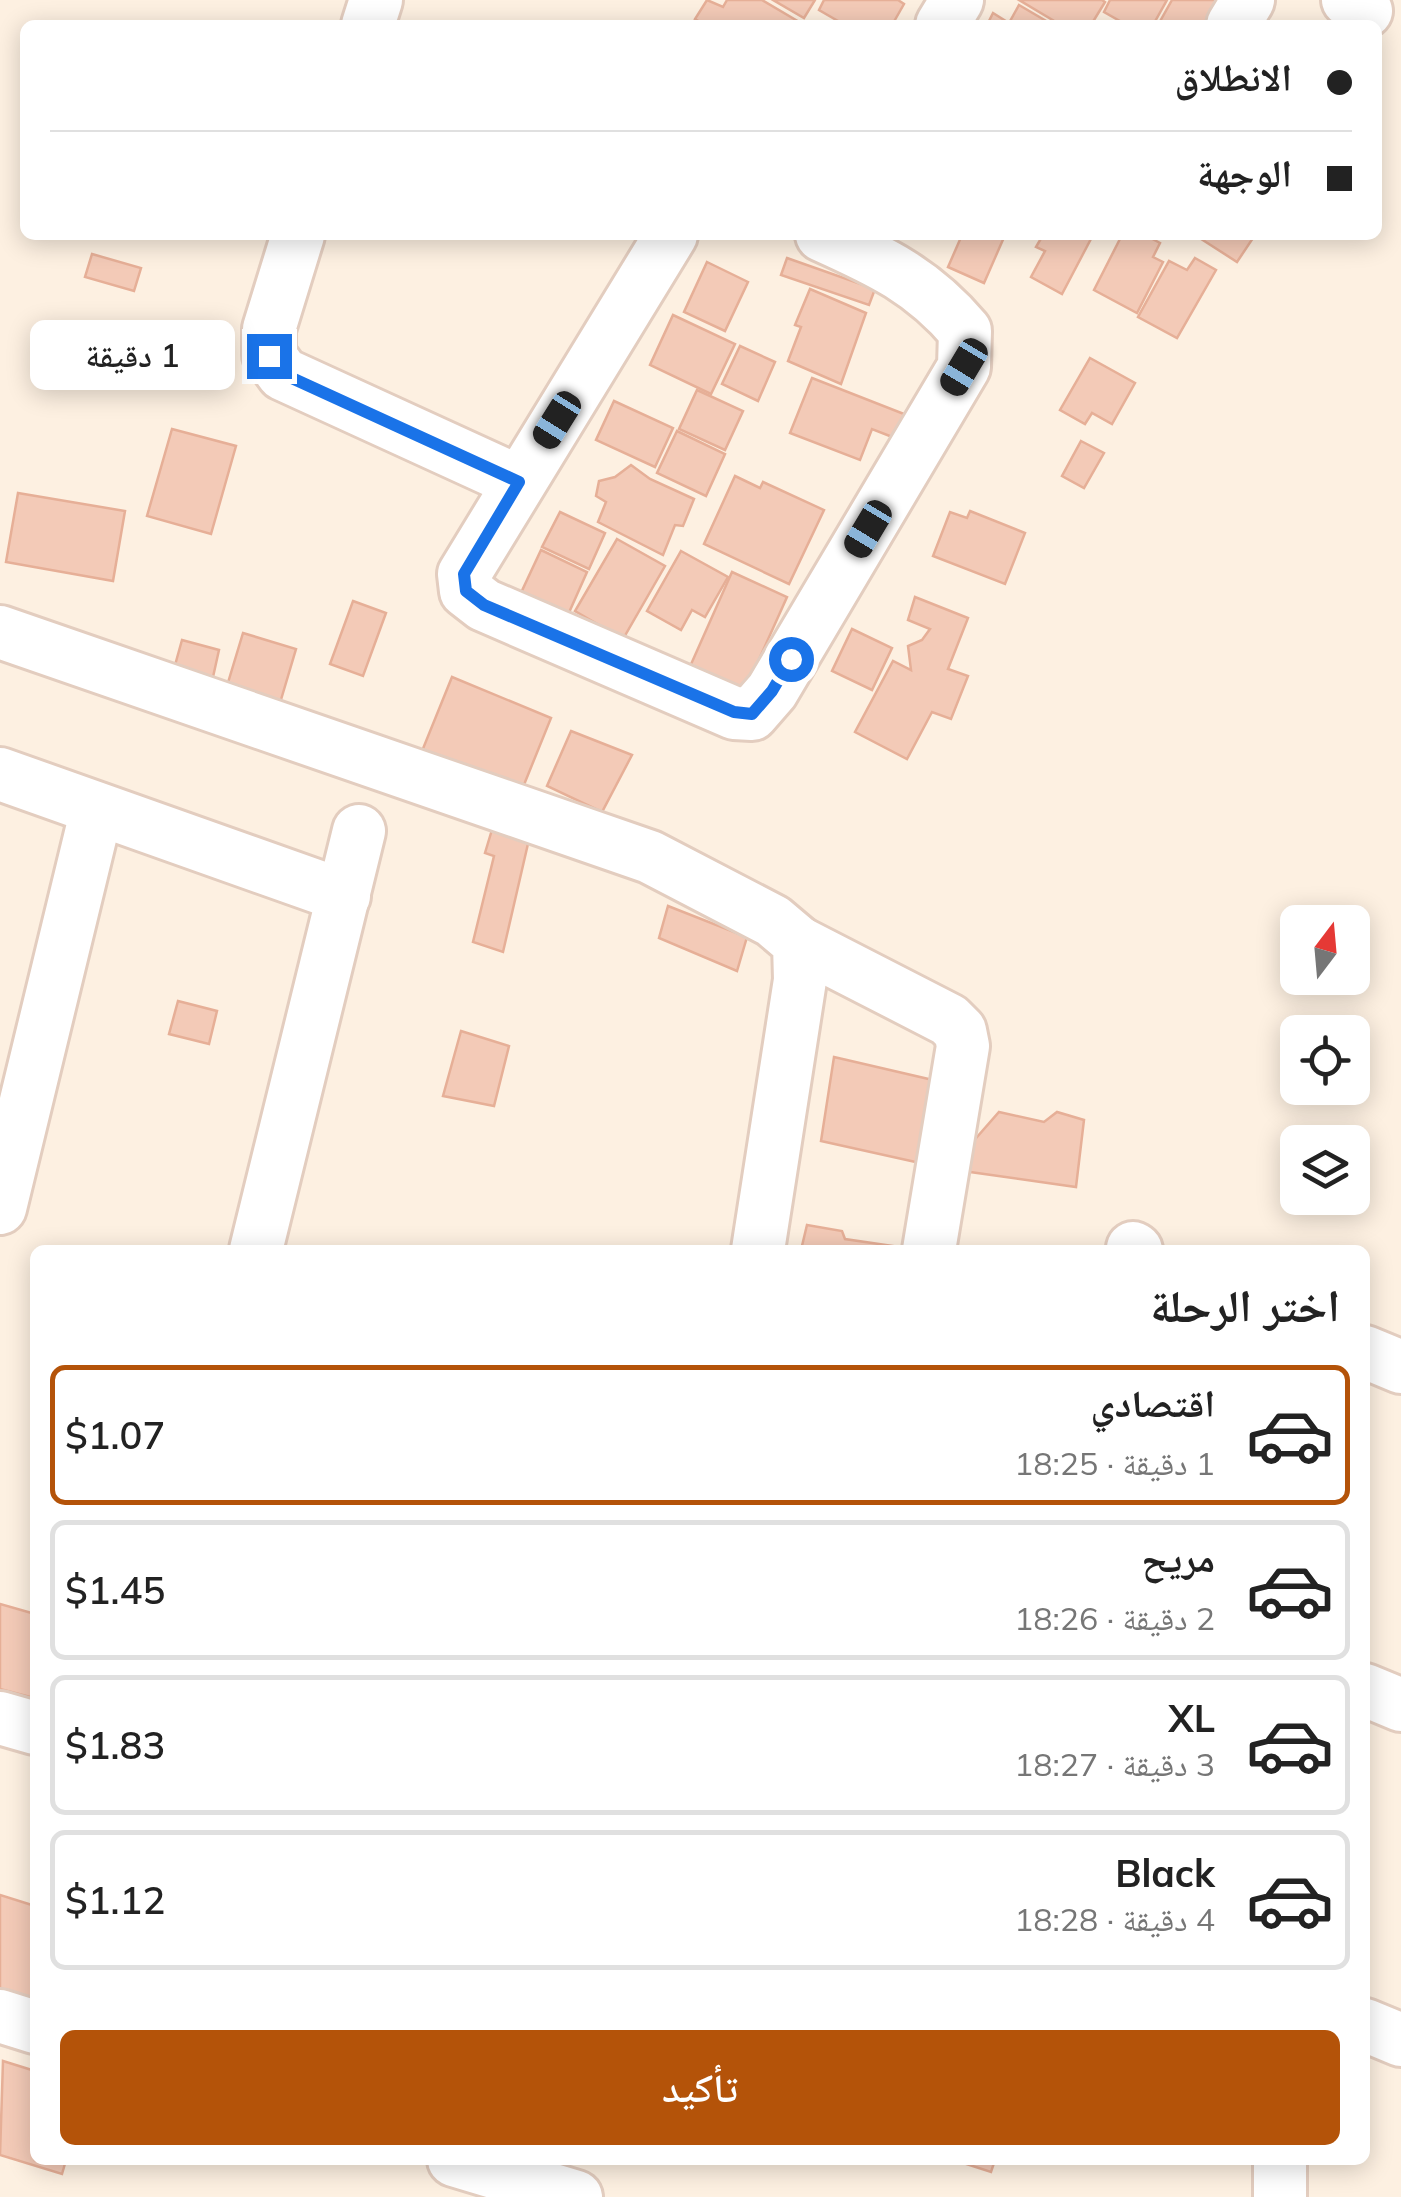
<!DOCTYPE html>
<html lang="ar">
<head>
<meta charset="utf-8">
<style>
	body { margin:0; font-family:Mulish,"Noto Naskh Arabic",sans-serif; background:#f6f6f6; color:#222; direction:rtl; height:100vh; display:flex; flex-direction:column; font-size:38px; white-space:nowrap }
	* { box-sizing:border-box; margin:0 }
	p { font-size:32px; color:#767676 }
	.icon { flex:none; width:55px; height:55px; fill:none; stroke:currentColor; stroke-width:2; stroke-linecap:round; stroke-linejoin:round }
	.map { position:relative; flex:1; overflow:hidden; direction:ltr }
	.sheet { position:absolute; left:30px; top:1245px; width:1340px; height:920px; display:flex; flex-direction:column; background:#fff; border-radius:15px; box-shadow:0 5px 25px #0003; direction:rtl }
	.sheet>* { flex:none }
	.hud { position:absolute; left:20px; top:20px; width:1362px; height:220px; border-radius:15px; box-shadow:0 5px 25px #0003; direction:rtl; display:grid; align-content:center; height:220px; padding:0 30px; background:#fff }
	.needle { width:65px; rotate:16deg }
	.buttons { position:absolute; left:1280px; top:905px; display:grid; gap:20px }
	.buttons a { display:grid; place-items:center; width:90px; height:90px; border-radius:15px; background:#fff; box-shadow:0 5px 25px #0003; font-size:50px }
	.end { position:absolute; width:45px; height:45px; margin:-22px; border:12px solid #1a73e8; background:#fff; box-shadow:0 0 0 5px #fff }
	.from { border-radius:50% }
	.bubble { position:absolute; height:70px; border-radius:15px; background:#fff; box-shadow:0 5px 25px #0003; font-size:32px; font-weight:600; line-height:70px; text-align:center; direction:rtl }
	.car { position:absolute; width:30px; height:60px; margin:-30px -15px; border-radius:12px; box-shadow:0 0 8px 2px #0007; background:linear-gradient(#222 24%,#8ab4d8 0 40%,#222 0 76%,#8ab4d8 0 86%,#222 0) }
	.hud b { display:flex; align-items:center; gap:35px; height:95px; font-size:38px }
	.hud b+b { border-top:2px solid #e0e0e0 }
	.hud i { width:25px; height:25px; background:#222 }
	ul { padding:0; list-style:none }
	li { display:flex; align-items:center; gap:30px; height:140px; margin:0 20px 15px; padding:0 10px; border:5px solid #e0e0e0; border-radius:15px }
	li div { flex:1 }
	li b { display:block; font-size:38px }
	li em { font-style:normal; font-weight:600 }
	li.active { border-color:#b45309 }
	li>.icon { width:90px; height:90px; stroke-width:1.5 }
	h2 { padding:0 30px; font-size:45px; line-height:120px }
	.button { display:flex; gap:20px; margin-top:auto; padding:20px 30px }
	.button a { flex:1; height:115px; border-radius:15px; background:#b45309; color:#fff; font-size:40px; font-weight:600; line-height:115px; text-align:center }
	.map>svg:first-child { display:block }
</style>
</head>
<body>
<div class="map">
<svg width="1401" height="2197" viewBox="0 0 1401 2197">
	<rect width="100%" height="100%" fill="#fdf0e1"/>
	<g fill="#f3cab7" stroke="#e6af97" stroke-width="2.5">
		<polygon points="707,0 723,7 727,0 762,0 801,23 705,25 695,19"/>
		<polygon points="773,0 815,0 804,18"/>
		<polygon points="824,0 898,0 904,4 892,25 845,25 819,10"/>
		<polygon points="1019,0 1102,0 1105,2 1091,25 1061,25"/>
		<polygon points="1110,0 1167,0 1153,25 1127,25 1104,12"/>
		<polygon points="1172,0 1228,0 1214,25 1158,25"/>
		<polygon points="1019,5 1053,25 987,25 993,13 1009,23"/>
		<polygon points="962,235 1005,235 984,283 948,267"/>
		<polygon points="1043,235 1093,235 1062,294 1031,277 1045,251 1036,247"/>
		<polygon points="1122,235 1145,235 1160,243 1153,257 1163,262 1137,313 1094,290"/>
		<polygon points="1195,235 1255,235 1237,262"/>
		<polygon points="92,254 141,268 134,291 85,277"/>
		<polygon points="787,258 875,289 869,305 781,275"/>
		<polygon points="1195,258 1216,270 1177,338 1138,317 1169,261 1187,270"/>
		<polygon points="707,262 748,282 725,331 684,312"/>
		<polygon points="810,289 866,313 841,384 788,361 801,327 795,325"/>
		<polygon points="673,315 735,344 711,394 650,365"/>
		<polygon points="740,346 775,362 758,401 722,384"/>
		<polygon points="1090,358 1135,383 1112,424 1092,413 1085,424 1060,410"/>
		<polygon points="812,378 904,414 895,438 872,429 860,460 790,433"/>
		<polygon points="697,390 743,411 725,450 679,429"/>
		<polygon points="614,401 673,428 655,467 596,440"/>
		<polygon points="172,429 236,446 211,534 147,516"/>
		<polygon points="677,431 725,454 706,496 657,473"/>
		<polygon points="1081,441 1104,453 1084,488 1062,476"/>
		<polygon points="631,465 650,479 694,499 683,526 675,525 663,555 598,522 606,502 596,496 599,481 615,477"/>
		<polygon points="735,476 760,488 763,482 824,510 789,584 704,544"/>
		<polygon points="18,493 125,511 113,581 6,562"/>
		<polygon points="970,511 1025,533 1005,584 933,556 950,512 967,518"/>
		<polygon points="560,512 605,533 589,569 542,547"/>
		<polygon points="617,539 665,566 623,639 575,611"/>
		<polygon points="541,550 587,572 567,617 520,595"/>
		<polygon points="681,551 728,577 705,617 692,610 681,630 647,611"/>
		<polygon points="732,572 787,597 743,695 688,671"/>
		<polygon points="915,597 968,618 948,669 968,676 951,719 932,712 907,759 855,732 893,661 911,670 908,646 922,640 930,629 908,620"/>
		<polygon points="353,601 386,613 363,676 330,664"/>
		<polygon points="852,629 892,648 872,690 832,671"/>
		<polygon points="243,633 296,649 280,703 227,686"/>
		<polygon points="182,640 219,650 211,686 172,676"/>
		<polygon points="452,677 551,718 519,797 420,756"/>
		<polygon points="571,731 632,755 602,812 547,786"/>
		<polygon points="494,823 530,835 503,952 473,942 494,856 485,853"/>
		<polygon points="668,906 747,937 737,971 659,938"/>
		<polygon points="178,1001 217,1011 209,1044 169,1034"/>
		<polygon points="461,1031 509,1046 494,1106 443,1096"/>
		<polygon points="834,1057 950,1084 929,1165 821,1141"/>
		<polygon points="999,1112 1044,1122 1057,1112 1084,1120 1076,1187 949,1169"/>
		<polygon points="807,1225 842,1231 845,1239 893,1246 892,1250 801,1250"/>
		<polygon points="0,1604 35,1614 34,1698 0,1689"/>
		<polygon points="0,1895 35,1906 35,2000 0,1989"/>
		<polygon points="3,2061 35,2071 35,2160 66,2160 62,2174 0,2155"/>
		<polygon points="954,2160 995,2160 991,2172"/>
	</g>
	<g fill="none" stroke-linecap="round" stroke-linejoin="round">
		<defs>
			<g id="minor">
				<polyline points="1348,0 1366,11"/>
				<polyline points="368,25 376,0"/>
				<polyline points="942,25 957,0"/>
				<polyline points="1233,25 1248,0"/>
				<polyline points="298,235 269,329 269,355 283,374 519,482"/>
				<path d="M671 235 464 574 466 591 484 605 734 713 752 714 772 691 964 367 965 331C923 281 880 261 822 235"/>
				<polyline points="0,632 650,857 773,921 799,943 800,980 758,1250"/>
				<polyline points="0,774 344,896"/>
				<polyline points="799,943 949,1020 960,1031 963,1046 929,1250"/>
				<polyline points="0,1208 97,809"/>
				<polyline points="1133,1248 1136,1250"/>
				<polyline points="256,1250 359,831"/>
				<polyline points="1365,1352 1401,1367"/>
				<polyline points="1365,1690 1401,1705"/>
				<polyline points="0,1718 35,1728"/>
				<polyline points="0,2016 35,2027"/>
				<polyline points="1365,2025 1401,2040"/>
				<polyline points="454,2160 576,2197"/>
				<polyline points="1280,2160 1280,2197"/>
			</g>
		</defs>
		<use href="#minor" stroke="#e3cdbf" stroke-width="58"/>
		<use href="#minor" stroke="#fff" stroke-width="52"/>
	</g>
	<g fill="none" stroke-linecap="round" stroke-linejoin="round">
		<polyline stroke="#1a73e8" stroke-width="12" points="269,356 283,374 519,482 464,574 466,591 484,605 734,712 752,714 772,691 791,659"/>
	</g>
</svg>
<div class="buttons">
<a><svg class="needle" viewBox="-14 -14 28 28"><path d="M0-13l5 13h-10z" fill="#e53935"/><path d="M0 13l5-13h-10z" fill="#767676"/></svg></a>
<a><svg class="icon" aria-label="locate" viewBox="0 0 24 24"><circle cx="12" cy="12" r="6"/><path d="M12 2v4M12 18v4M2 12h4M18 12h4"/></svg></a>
<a><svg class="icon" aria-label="layers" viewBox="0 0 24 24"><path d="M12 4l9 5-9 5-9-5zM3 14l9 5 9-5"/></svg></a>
</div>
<i class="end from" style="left:791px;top:659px"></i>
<i class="end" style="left:269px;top:356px"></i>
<div class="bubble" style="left:30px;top:320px;width:205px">1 دقيقة</div>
<i class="car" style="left:964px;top:367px;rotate:211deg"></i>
<i class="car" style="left:557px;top:420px;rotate:212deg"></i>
<i class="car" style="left:868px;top:529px;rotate:211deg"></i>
<div class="hud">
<b><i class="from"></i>الانطلاق</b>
<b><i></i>الوجهة</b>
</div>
<section class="sheet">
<h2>اختر الرحلة</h2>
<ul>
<li class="active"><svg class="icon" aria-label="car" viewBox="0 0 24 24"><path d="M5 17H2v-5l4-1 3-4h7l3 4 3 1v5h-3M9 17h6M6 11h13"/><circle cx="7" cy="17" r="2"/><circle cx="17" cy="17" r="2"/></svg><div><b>اقتصادي</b><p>1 دقيقة · 18:25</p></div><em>$1.07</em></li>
<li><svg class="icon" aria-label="car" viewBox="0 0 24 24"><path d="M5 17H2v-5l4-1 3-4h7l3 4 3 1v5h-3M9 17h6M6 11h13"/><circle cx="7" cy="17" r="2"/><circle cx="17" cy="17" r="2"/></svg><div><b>مريح</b><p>2 دقيقة · 18:26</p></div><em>$1.45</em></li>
<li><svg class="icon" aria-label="car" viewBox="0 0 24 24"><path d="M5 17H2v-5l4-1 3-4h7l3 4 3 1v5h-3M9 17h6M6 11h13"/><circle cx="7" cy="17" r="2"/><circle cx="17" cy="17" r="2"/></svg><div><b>XL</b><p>3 دقيقة · 18:27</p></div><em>$1.83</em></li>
<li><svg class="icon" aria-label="car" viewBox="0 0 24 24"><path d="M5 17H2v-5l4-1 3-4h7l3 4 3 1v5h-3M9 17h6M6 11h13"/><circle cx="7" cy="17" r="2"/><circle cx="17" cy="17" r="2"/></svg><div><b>Black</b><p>4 دقيقة · 18:28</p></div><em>$1.12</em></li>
</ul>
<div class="button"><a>تأكيد</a></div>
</section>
</div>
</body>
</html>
